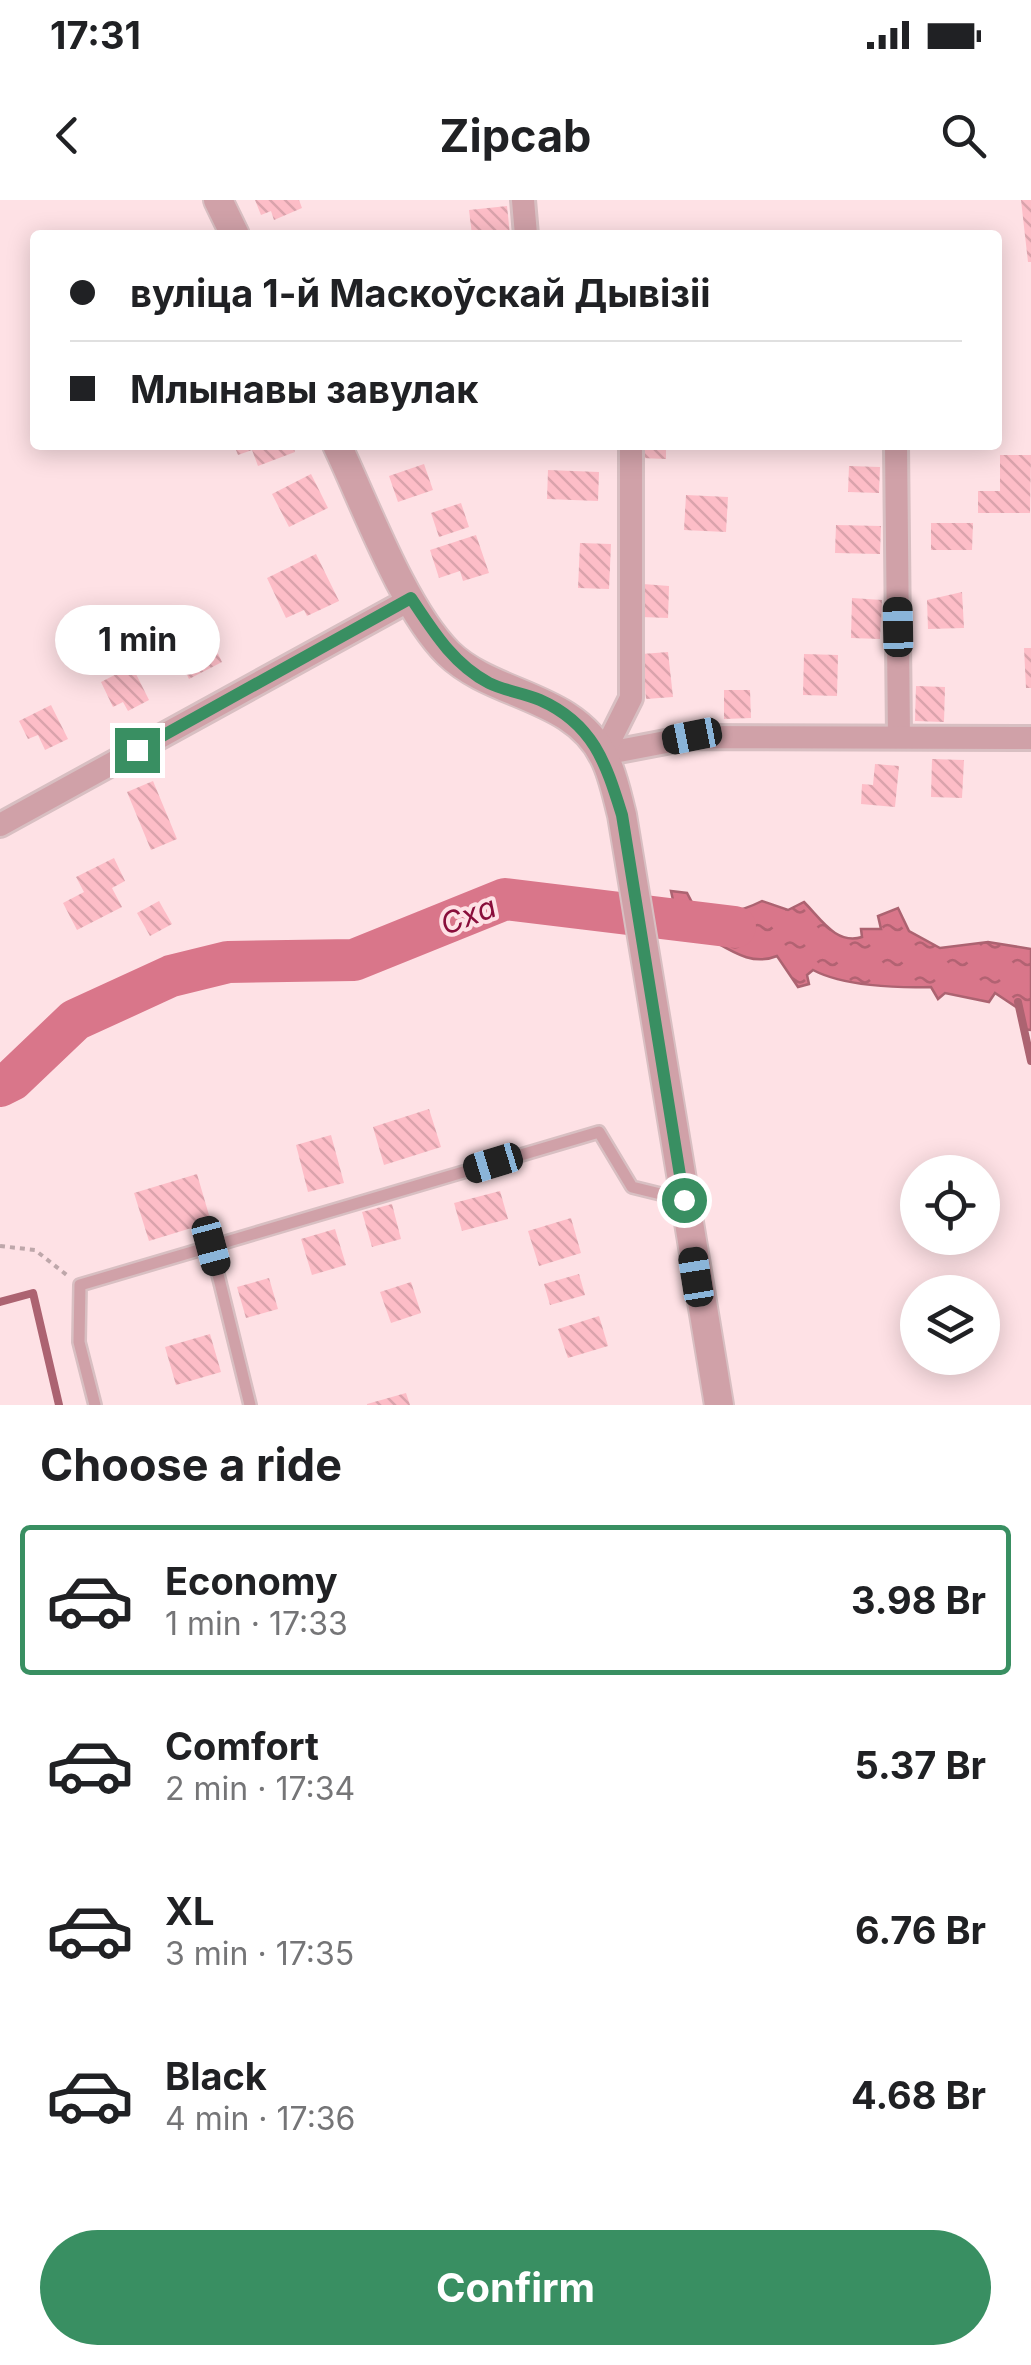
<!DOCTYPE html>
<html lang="en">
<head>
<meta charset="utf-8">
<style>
	body { margin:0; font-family:Inter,sans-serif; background:#f6f6f6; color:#202124; height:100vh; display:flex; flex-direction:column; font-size:38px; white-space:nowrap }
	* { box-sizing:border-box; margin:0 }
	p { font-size:32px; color:#757577 }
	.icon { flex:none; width:55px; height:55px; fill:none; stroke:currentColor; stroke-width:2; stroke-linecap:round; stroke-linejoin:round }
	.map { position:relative; height:1205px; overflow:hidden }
	.sheet { display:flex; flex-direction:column; background:#fff; flex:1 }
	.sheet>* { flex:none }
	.guide { position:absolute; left:30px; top:30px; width:972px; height:220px; border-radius:10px; box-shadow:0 5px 25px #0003; display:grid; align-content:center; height:220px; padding:0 40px; background:#fff }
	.fabs { position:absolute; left:900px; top:955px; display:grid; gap:20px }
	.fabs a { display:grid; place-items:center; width:100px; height:100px; border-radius:50%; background:#fff; box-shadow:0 5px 25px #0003; font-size:50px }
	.end { position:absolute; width:45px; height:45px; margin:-22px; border:12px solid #398f62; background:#fff; box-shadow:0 0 0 5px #fff }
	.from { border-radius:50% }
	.bubble { position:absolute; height:70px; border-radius:35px; background:#fff; box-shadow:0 5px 25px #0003; font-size:32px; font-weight:700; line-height:70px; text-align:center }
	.car { position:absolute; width:30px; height:60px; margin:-30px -15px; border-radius:12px; box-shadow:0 0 8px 2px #0007; background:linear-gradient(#222 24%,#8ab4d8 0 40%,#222 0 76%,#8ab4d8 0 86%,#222 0) }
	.guide b { display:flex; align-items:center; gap:35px; height:95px; font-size:38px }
	.guide b+b { border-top:2px solid #e0e0e0 }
	.guide i { width:25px; height:25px; background:#202124 }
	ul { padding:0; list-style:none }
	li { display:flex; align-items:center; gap:30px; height:150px; margin:0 20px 15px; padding:0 20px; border:5px solid transparent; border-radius:10px }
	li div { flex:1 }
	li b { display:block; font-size:38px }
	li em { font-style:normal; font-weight:700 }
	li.active { border-color:#398f62 }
	li>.icon { width:90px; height:90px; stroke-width:1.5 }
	h2 { padding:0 40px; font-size:45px; line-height:120px }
	.primary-button { display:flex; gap:20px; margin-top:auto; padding:20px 40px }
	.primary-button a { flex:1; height:115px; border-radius:60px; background:#398f62; color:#fff; font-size:40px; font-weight:700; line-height:115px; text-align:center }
	.status { display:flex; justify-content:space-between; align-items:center; height:70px; padding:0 50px; background:#fff; direction:ltr }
	.status svg { height:28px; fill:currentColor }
	header { display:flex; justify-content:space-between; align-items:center; height:130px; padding:0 40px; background:#fff; font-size:45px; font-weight:700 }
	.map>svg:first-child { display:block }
</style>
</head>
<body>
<div class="status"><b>17:31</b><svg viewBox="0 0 49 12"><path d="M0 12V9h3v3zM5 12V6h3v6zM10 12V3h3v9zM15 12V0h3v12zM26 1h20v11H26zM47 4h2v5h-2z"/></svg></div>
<header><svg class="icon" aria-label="back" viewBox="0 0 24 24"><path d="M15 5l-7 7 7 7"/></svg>Zipcab<svg class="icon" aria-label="search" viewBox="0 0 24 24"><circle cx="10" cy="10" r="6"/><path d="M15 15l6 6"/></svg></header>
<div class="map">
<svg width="1031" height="1205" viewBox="0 0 1031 1205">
	<defs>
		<pattern id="water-ripples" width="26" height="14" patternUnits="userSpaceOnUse" patternTransform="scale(2.5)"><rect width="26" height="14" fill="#d9768a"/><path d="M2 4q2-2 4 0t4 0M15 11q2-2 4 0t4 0" fill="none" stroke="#b26272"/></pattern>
		<pattern id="building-back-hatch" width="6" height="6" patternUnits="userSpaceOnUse" patternTransform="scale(2.5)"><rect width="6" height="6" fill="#fdbdc7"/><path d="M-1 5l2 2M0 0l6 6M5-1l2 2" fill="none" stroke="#daa3ac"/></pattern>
	</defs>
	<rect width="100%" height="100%" fill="#fee1e5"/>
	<path fill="url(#water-ripples)" stroke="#ac6371" stroke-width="2.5" d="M671 691 687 693 697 712C723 714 738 713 762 701L788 710 804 702C821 719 836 745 862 737L861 729H881L878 716 898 708 909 731 940 748 988 742 1031 749V830L1022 829V811L995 793 989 802 945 793 938 799 931 787C896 788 843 786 813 770L807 775 809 784 798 787 777 756C741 771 714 732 679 727Z"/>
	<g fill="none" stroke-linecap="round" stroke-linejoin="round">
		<g stroke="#ac6371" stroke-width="8">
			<polyline points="1018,802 1031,861"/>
			<polyline points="0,1102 33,1093 59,1205"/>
		</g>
		<polyline stroke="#d9768a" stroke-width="42" points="0,886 12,880 75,820 171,776 228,762 354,760 505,699 735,727"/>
	</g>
	<g fill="url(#building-back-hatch)">
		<polygon points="255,0 299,0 302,8 274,20 271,11 261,15"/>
		<polygon points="1021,0 1031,0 1031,62 1028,62"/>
		<polygon points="507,6 510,35 472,35 469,10"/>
		<polygon points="234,245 293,245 295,252 258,266 252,250 238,255"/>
		<polygon points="642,245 666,245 666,259 641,258"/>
		<polygon points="1000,255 1031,255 1030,313 978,313 978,291 1000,291"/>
		<polygon points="424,264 433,290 398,302 389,276"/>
		<polygon points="849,266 880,267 879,293 848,292"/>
		<polygon points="548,270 599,272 598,301 547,299"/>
		<polygon points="311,274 328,308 289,327 272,294"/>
		<polygon points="686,295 728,297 726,332 684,330"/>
		<polygon points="461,303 469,327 439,337 431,313"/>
		<polygon points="931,323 973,323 972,350 931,350"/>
		<polygon points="836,325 881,326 880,354 835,353"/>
		<polygon points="476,335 489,373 463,381 460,371 439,378 430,350"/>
		<polygon points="580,343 611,344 609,389 578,388"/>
		<polygon points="316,354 339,401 307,416 304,410 286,418 267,378"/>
		<polygon points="643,384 669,386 668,418 641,417"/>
		<polygon points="962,392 964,428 928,429 927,400"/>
		<polygon points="852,398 882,400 880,439 851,438"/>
		<polygon points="205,427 222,462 189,479 172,444"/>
		<polygon points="1024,448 1031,448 1031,488 1026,488"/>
		<polygon points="668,452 673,497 646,499 642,454"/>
		<polygon points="804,454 838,455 837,496 803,495"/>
		<polygon points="132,466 149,500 128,511 123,502 113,507 101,482"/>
		<polygon points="916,486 945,487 944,522 915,521"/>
		<polygon points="724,490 750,490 751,518 724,519"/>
		<polygon points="51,505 68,539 45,550 38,535 28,539 19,521"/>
		<polygon points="932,559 964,560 962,598 931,597"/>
		<polygon points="875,564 899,566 895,607 861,604 862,584 873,585"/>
		<polygon points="153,581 177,639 151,650 127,592"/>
		<polygon points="114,658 125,681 112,688 122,707 77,730 63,703 84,692 76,677"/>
		<polygon points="159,701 172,724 150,736 137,713"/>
		<polygon points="429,909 441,947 384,965 373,927"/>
		<polygon points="331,935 344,983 308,992 296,945"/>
		<polygon points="197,974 211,1022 149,1041 134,993"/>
		<polygon points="500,991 508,1019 462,1031 454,1003"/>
		<polygon points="392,1004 401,1039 372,1047 362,1012"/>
		<polygon points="571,1018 581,1053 539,1066 528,1031"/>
		<polygon points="335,1029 346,1065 312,1075 301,1039"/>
		<polygon points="579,1074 585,1095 550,1105 544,1084"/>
		<polygon points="269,1078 278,1109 246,1118 237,1087"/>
		<polygon points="411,1082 421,1113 391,1123 380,1092"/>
		<polygon points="599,1116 608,1146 568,1158 558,1129"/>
		<polygon points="210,1134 221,1172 176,1185 165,1147"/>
		<polygon points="406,1193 410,1205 367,1205 367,1204"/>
	</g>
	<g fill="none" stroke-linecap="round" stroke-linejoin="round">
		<defs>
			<g id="service">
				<polyline points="211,1046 250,1205"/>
				<polyline points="95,1205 79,1142 80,1085 599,932 632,987 685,1000"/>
			</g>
			<g id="minor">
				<polyline points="523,0 526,35"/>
				<polyline points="896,245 899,536"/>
				<polyline points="603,554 692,537 1031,538"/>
				<polyline points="603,554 631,498 631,245"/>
				<polyline points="0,625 411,399"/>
			</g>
			<g id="tertiary">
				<polyline points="218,0 235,35"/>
				<path d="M337 245C365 304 403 408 448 453 493 497 574 495 604 557 613 574 617 596 622 615L719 1205"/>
			</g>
		</defs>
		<use href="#service" stroke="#d8bfc2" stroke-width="16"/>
		<use href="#minor" stroke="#d8bfc2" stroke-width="28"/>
		<use href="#tertiary" stroke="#d8bfc2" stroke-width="32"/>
		<polyline stroke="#bea7aa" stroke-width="4" stroke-dasharray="5 5" stroke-linecap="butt" points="0,1046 35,1050 68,1076"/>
		<use href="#service" stroke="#d0a1a8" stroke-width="11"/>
		<use href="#minor" stroke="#d0a1a8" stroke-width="22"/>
		<use href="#tertiary" stroke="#d0a1a8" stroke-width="28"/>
	</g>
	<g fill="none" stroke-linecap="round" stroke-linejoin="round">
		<path stroke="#398f62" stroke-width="12" d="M137 550 411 398C433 431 453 464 489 483 505 491 524 493 540 500 594 524 606 564 622 615L684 1000"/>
	</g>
	<g text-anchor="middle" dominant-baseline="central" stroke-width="8" stroke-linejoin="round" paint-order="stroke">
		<g font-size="30" font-style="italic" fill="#890e3b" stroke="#fee1e5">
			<text transform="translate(468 715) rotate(-21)">Сха</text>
		</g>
	</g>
</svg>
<div class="fabs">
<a><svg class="icon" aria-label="locate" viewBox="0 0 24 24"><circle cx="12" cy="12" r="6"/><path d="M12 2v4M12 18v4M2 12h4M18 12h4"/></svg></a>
<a><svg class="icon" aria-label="layers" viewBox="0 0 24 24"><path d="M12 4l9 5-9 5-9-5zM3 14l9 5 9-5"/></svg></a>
</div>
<i class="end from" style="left:684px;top:1000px"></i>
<i class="end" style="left:137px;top:550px"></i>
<div class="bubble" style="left:55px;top:405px;width:165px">1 min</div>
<i class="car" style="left:898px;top:427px;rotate:359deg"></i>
<i class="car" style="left:692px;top:536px;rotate:259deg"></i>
<i class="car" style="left:493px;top:963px;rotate:253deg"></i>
<i class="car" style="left:211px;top:1046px;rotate:165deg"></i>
<i class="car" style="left:696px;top:1077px;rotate:351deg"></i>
<div class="guide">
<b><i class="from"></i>вуліца 1-й Маскоўскай Дывізіі</b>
<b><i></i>Млынавы завулак</b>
</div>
</div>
<section class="sheet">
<h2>Choose a ride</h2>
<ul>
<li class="active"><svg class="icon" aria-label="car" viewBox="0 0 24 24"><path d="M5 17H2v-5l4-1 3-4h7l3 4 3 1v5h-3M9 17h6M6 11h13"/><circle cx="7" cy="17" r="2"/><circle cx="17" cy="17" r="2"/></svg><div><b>Economy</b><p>1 min · 17:33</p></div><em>3.98 Br</em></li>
<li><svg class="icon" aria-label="car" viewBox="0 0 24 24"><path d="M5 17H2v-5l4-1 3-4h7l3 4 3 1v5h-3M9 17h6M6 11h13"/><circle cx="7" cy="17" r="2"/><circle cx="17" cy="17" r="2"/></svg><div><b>Comfort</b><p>2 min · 17:34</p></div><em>5.37 Br</em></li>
<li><svg class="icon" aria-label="car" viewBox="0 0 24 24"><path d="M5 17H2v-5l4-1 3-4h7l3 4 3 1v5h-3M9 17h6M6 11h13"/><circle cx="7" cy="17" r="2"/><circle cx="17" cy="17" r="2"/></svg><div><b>XL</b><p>3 min · 17:35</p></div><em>6.76 Br</em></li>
<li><svg class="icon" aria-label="car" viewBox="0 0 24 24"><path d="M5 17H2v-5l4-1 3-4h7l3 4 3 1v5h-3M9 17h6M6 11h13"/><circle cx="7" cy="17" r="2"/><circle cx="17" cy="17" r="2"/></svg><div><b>Black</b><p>4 min · 17:36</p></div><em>4.68 Br</em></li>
</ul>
<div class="primary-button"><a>Confirm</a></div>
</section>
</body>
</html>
